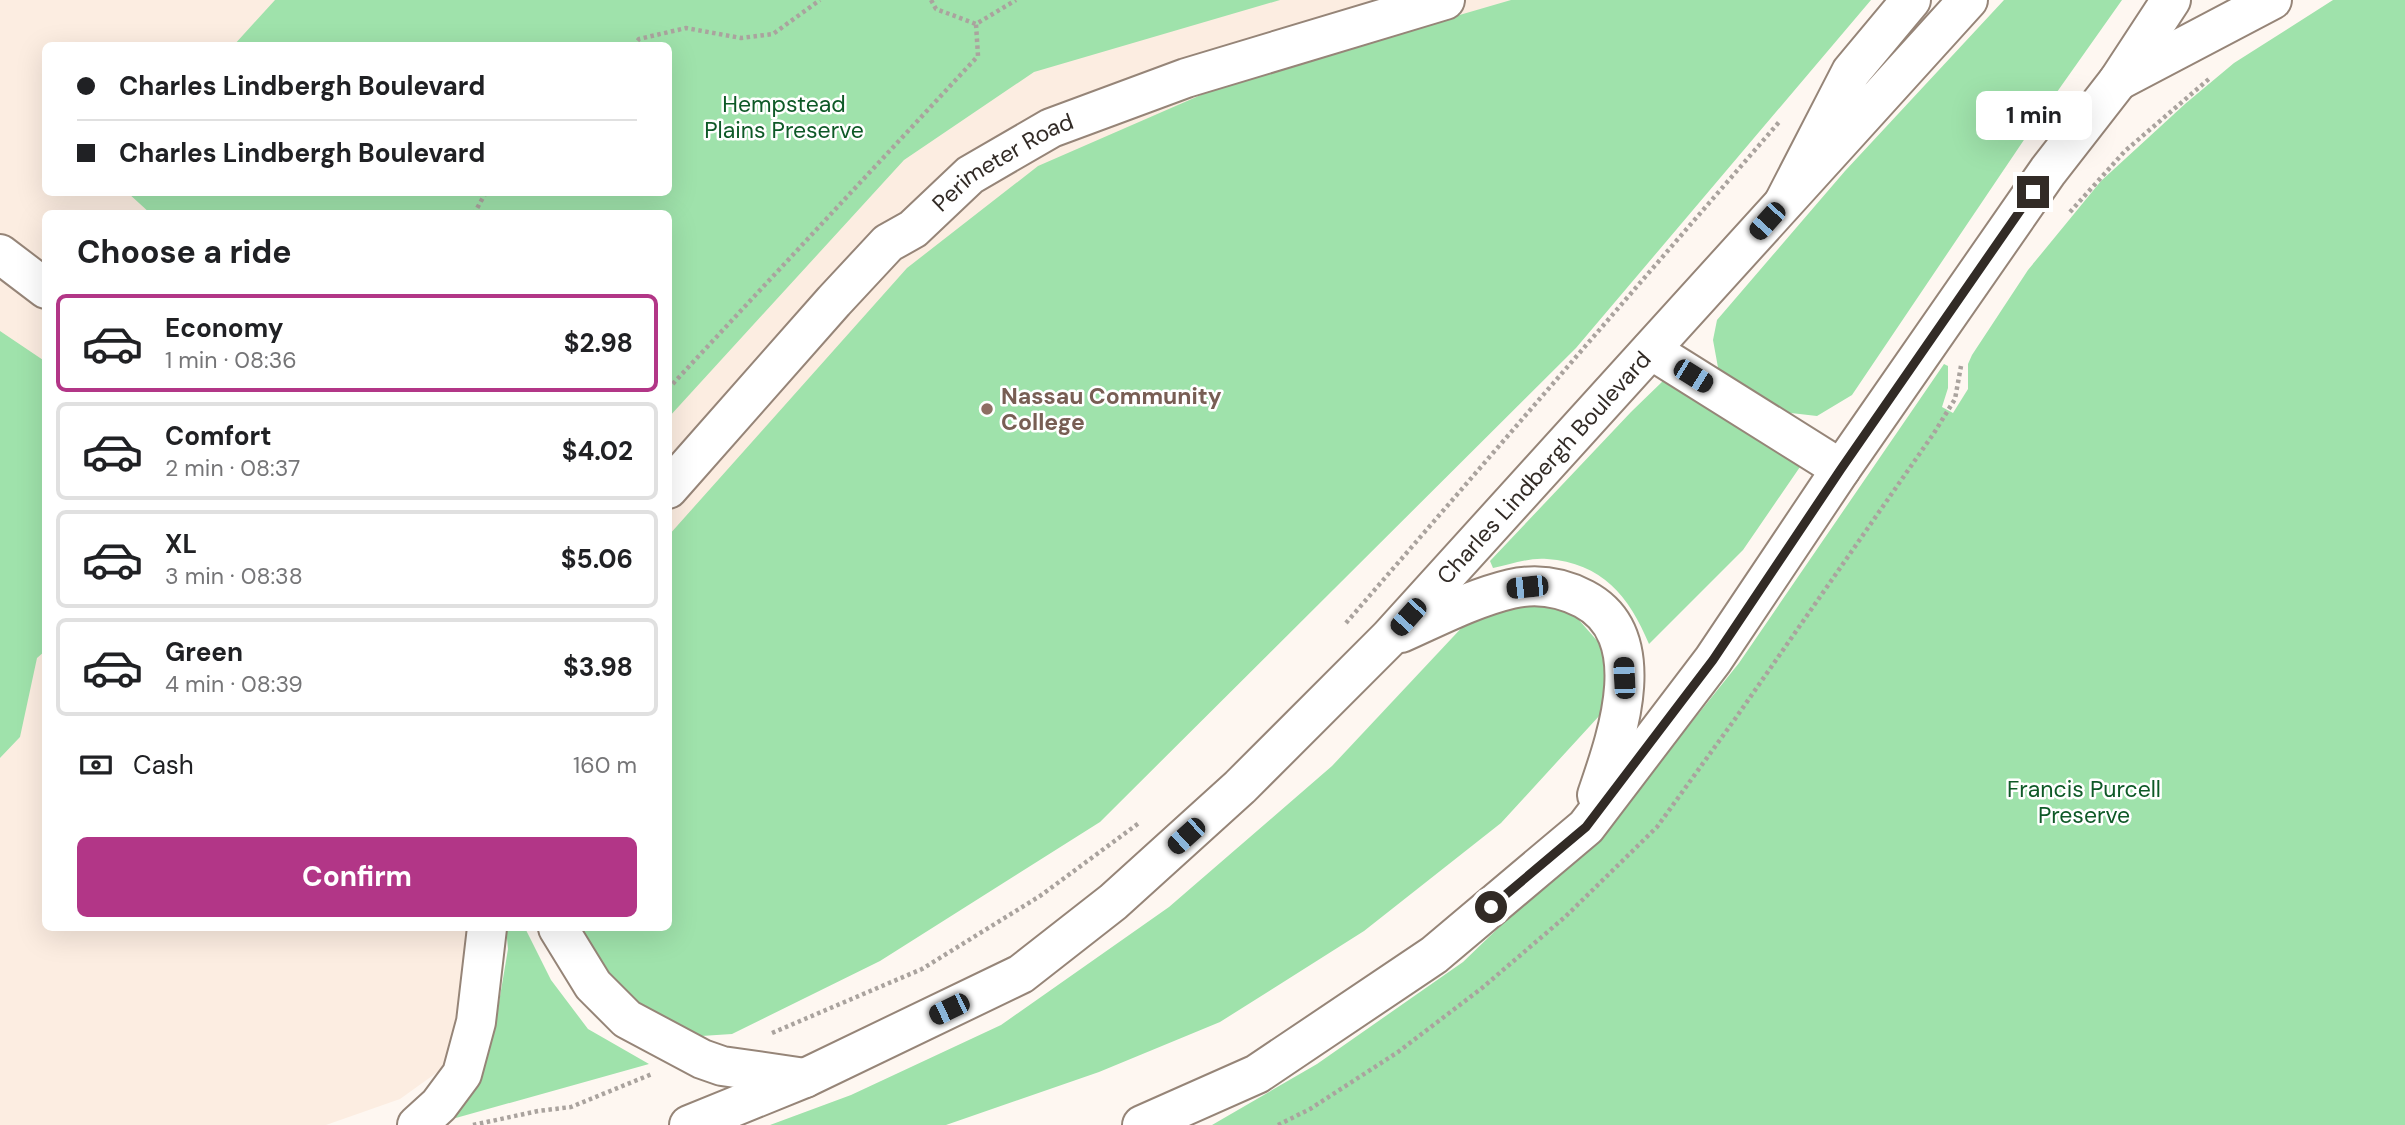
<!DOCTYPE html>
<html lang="en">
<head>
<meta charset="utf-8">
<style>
	body { margin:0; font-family:"DM Sans",sans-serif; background:#f2f2f2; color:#202124; height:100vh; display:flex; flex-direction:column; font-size:26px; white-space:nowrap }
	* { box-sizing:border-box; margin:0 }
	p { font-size:23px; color:#757577 }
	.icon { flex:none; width:38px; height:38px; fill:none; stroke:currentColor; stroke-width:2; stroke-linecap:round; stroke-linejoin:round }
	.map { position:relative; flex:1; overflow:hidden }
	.drawer { position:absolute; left:42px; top:210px; width:630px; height:721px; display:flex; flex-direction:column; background:#fff; border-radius:10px; box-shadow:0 7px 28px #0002 }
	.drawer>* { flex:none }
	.guide { position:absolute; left:42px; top:42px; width:630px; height:154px; border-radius:10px; box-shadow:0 7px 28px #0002; display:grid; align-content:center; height:154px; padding:0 35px; background:#fff }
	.end { position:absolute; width:32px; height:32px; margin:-16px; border:9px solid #322b26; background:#fff; box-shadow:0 0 0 4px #fff }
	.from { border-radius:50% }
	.bubble { position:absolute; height:49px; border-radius:10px; background:#fff; box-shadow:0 7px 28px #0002; font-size:23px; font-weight:700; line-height:49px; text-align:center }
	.car { position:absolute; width:21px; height:42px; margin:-21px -10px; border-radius:9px; box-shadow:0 0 5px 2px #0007; background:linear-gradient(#222 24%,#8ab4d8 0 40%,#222 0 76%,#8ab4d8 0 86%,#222 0) }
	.guide b { display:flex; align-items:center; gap:24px; height:66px; font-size:26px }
	.guide b+b { border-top:2px solid #e0e0e0 }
	.guide i { width:18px; height:18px; background:#202124 }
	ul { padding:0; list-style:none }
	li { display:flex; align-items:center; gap:21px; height:98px; margin:0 14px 10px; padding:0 21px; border:4px solid #e0e0e0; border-radius:10px }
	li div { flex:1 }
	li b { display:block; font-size:26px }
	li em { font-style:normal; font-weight:700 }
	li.current { border-color:#b23687 }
	li>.icon { width:63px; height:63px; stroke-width:1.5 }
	h2 { padding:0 35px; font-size:32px; line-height:84px }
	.pay { display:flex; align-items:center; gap:18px; height:77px; padding:0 35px; font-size:26px }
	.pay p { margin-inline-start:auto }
	.button { display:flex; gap:14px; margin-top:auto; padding:14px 35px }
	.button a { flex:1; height:80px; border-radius:10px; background:#b23687; color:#fff; font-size:28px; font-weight:700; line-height:80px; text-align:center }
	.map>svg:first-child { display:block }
</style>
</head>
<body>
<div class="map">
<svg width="2405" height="1125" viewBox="0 0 2405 1125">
	<rect width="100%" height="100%" fill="#fef7f1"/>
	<path fill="#fcede1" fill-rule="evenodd" d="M0 0H1716L669 734 668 214H46V928H467L471 981 446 1066 400 1099 326 1125H0V758L20 737 0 719ZM46 46H668V192H46Z"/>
	<g fill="#9fe2ab">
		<polygon points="275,0 1280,0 1034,72 904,160 669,417 668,214 151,214 128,193 668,192 668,46 234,45"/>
		<polygon points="1511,0 1871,0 1576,348 1100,822 880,961 732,1034 686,1037 633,1011 576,928 668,928 669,535 907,268 1038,166 1233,81"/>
		<polygon points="2004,0 2122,0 2040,116 1852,395 1817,416 1782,412 1719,373 1713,340 1717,320 1845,171"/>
		<polygon points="2333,0 2405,0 2405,1125 1212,1125 1317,1064 1463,962 1623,808 1739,663 1944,364 1948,366 1948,388 1942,407 1953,413 1968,389 1968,364 1972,355 2028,270 2101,181 2185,104 2234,63"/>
		<polygon points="0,331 46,362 45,651 37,658 20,737 0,758"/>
		<path d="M1665 379 1802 464 1743 550 1649 644C1629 596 1602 563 1547 559 1530 557 1509 565 1493 568L1490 561 1631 412Z"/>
		<polygon points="1518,604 1571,611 1600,644 1608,679 1600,715 1501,823 1364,931 1220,1022 1099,1072 946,1125 770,1125 851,1095 1001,1025 1169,907 1332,766 1467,622"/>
		<polygon points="506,928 525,928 551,980 588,1029 649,1064 438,1123 467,1084 494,1032 508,949"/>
	</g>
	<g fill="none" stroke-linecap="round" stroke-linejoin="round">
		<defs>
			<g id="minor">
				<polyline points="0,254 46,289"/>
				<polyline points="1651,350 1841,469"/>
				<path id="s1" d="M668 489 834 301 888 243 913 229 970 175 1051 128 1186 78 1445 0"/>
			</g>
			<g id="major">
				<path d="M1401 633C1437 617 1473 598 1511 589 1537 583 1561 587 1584 599 1654 636 1616 739 1597 795"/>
				<polyline points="558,928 593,985 627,1019 702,1059 722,1066 805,1078"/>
				<polyline points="417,1125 439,1105 462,1074 476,1022 487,928"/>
				<path id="s2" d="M689 1125 805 1078 1021 974 1113 902 1240 787 1389 638 1968 0"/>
				<polyline points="1142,1125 1257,1074 1434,955 1586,827 1713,660 1841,469 2048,171 2118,81 2171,0"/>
			</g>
			<g id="highway">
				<polyline points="2118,81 2272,0"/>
				<polyline points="1784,202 1851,72 1911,0"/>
			</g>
		</defs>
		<use href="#minor" stroke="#968578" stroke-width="42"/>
		<use href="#major" stroke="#968578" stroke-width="42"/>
		<use href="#highway" stroke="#968578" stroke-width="42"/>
		<g stroke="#aaa39e" stroke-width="4.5" stroke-dasharray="3.5 3.5" stroke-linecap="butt">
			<polyline points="931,0 936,9 976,24 1016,0"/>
			<polyline points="633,46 639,39 686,28 741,38 773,34 820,0"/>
			<polyline points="2070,212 2125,151 2210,78"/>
			<polyline points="474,214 486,192"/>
			<polyline points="668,389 978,56 976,24"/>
			<polyline points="1346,623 1780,121"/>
			<polyline points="772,1033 922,969 1040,896 1139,823"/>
			<polyline points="473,1125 538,1111 571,1107 652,1074"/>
			<polyline points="1278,1125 1310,1109 1398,1052 1482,988 1565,917 1657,827 1735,719 1934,433 1955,399 1961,366"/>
		</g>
		<use href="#minor" stroke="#fff" stroke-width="38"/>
		<use href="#major" stroke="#fff" stroke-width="38"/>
		<use href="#highway" stroke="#fff" stroke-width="38"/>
	</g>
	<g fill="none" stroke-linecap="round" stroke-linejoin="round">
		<polyline stroke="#322b26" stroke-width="9" points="1491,907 1586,827 1681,702 1713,660 1841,469 2033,192"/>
	</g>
	<circle fill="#8d6e63" stroke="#fff" stroke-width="2.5" cx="987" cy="409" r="7"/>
	<g text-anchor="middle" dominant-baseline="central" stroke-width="5" stroke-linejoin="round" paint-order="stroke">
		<g font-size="23" fill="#0e5927" stroke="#fff">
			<text x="784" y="104">Hempstead<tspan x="784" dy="26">Plains Preserve</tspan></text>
			<text x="2084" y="789">Francis Purcell<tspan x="2084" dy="26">Preserve</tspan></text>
		</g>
		<g font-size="23" fill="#322b26" stroke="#fff">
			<text stroke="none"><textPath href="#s1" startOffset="472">Perimeter Road</textPath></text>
			<text stroke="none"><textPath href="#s2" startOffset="1094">Charles Lindbergh Boulevard</textPath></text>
		</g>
		<g font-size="23" font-weight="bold" fill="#785e54" stroke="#fff" text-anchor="start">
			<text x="1001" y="396">Nassau Community<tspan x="1001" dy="26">College</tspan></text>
		</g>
	</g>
</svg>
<i class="end from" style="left:1491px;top:907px"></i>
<i class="end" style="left:2033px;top:192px"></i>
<div class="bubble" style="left:1976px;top:91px;width:116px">1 min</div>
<i class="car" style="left:1767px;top:221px;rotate:222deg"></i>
<i class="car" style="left:1693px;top:376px;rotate:122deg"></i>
<i class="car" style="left:1527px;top:587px;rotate:264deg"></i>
<i class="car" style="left:1408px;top:617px;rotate:222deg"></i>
<i class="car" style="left:1624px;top:678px;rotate:357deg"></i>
<i class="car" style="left:1186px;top:836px;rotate:228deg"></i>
<i class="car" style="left:949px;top:1009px;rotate:244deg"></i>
<div class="guide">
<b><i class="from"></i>Charles Lindbergh Boulevard</b>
<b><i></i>Charles Lindbergh Boulevard</b>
</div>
<section class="drawer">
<h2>Choose a ride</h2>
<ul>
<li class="current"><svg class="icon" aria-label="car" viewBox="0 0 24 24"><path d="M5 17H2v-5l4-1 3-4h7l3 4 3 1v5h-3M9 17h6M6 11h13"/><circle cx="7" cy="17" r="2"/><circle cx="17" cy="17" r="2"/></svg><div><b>Economy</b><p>1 min · 08:36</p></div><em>$2.98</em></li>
<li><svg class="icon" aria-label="car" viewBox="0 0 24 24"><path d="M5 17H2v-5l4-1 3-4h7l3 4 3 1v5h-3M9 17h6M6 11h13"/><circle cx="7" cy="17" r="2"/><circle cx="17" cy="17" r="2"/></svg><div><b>Comfort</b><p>2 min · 08:37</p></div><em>$4.02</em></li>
<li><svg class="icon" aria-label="car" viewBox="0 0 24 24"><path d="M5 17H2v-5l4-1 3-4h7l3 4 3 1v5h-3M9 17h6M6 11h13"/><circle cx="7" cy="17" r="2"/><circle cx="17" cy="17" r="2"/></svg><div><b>XL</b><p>3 min · 08:38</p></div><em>$5.06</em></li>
<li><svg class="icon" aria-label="car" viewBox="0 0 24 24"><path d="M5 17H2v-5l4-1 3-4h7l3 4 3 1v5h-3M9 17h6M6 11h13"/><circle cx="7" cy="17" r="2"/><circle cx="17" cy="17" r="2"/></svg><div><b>Green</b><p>4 min · 08:39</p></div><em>$3.98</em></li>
</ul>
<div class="pay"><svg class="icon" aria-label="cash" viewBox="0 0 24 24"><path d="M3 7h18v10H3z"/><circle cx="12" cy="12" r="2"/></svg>Cash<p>160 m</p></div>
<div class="button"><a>Confirm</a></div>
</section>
</div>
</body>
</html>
